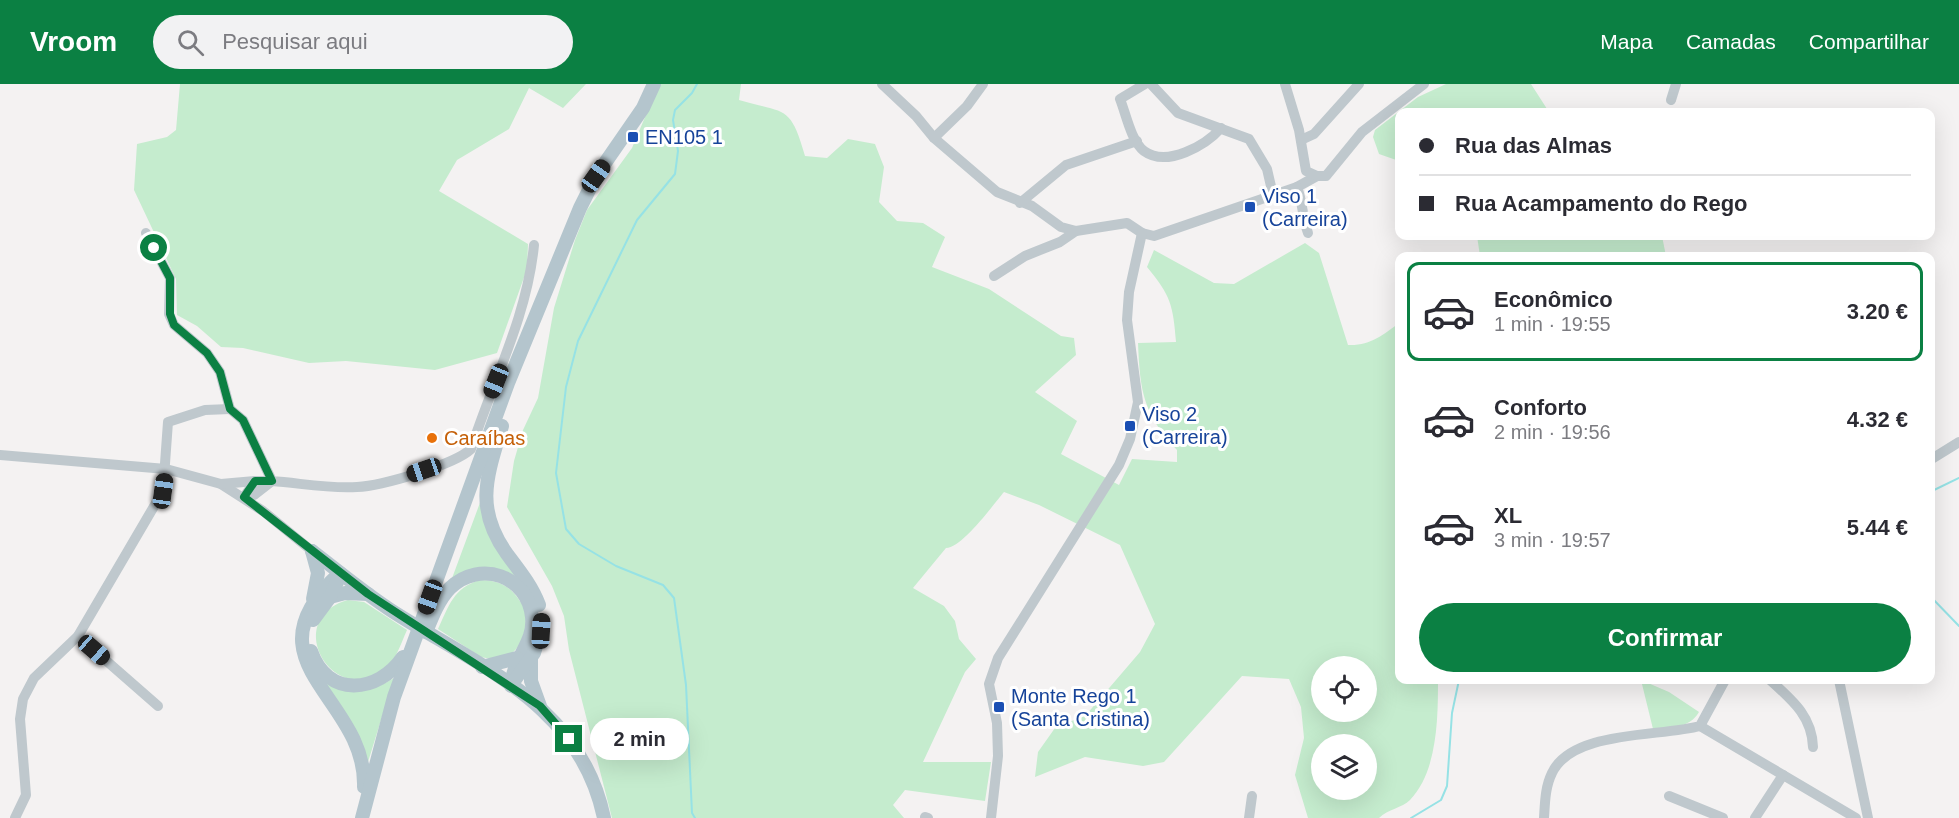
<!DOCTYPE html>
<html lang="pt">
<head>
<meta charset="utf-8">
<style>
	body { margin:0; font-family:Arial,sans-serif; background:#f2f2f3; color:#2b2b33; height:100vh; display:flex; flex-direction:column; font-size:22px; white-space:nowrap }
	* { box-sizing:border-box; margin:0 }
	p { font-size:20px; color:#7c7c81 }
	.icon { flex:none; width:33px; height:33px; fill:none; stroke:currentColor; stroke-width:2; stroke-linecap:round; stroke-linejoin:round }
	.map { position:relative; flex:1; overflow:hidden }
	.details { position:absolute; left:1395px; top:168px; width:540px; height:432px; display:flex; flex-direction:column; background:#fff; border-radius:12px; box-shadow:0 6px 24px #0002 }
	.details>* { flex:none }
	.banner { position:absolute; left:1395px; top:24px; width:540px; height:132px; border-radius:12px; box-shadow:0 6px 24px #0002; display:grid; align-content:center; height:132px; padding:0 24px; background:#fff }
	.fabs { position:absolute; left:1311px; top:572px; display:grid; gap:12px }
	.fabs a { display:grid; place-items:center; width:66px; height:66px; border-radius:50%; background:#fff; box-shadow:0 6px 24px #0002; font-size:30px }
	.end { position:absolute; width:27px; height:27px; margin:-14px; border:8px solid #0b8043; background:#fff; box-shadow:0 0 0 3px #fff }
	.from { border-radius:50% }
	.bubble { position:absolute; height:42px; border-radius:21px; background:#fff; box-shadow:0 6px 24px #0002; font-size:20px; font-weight:600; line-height:42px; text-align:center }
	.car { position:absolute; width:18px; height:36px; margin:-18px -9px; border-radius:8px; box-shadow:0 0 4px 2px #0007; background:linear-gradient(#222 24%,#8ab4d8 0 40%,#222 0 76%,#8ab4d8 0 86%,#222 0) }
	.banner b { display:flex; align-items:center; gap:21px; height:57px; font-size:22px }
	.banner b+b { border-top:2px solid #e1e1e2 }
	.banner i { width:15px; height:15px; background:#2b2b33 }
	ul { padding:10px 0 0; list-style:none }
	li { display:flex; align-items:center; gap:18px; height:99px; margin:0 12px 9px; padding:0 12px; border:3px solid transparent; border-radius:12px }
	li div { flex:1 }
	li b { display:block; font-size:22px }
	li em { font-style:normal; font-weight:600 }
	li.on { border-color:#0b8043 }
	li>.icon { width:54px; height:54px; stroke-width:1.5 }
	.cta { display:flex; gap:12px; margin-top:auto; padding:12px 24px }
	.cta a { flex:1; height:69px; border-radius:36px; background:#0b8043; color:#fff; font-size:24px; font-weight:600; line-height:69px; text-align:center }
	header { display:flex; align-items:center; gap:36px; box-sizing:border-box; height:84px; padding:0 30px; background:#0b8043; color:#fff }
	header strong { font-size:28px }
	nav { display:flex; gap:33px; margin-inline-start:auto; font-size:21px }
	.search { width:420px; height:54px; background:#f2f2f3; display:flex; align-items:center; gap:15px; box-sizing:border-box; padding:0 21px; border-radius:33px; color:#7c7c81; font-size:22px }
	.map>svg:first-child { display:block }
</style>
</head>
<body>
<header>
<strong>Vroom</strong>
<div class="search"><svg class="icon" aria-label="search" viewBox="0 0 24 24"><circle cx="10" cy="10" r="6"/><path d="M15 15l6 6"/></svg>Pesquisar aqui</div>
<nav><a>Mapa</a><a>Camadas</a><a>Compartilhar</a></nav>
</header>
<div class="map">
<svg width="1959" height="734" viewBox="0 0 1959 734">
	<rect width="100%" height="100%" fill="#f4f2f2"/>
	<g fill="#c5ecce" fill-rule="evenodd">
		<polygon points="180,0 586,0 563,24 529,4 509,45 457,76 439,107 528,160 527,185 497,269 435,286 346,277 309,279 243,264 221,263 197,242 177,231 176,195 134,106 137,60 167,53 176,46"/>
		<path d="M659 0H741L739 16C786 30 790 20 805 72L827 74 848 55 875 60 884 83 879 118 897 137 923 139 945 153 932 183 989 205 1061 252 1074 254 1076 271 1035 308 1077 337 1061 370 1119 401 1132 375 1177 378V366C1143 330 1140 307 1138 259L1176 258C1173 221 1171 212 1147 183L1154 166 1214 199 1234 200 1305 159 1319 169 1348 261C1370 262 1383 251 1399 239L1400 596H1438C1438 632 1438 687 1410 716 1402 724 1388 725 1379 734H1308L1295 691 1304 654 1301 623 1289 595 1242 592 1164 678 1143 682 1085 673 1035 693 1038 668 1055 644 1086 631 1140 568 1155 540 1120 461 1039 421 1004 408C993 421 962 464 946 464L913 504 944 522 955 537 959 555 976 575 965 588 923 678H991L985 717 905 706 893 721 904 734H612L569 566 564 532 552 502 507 423 514 377 523 346 538 314 554 224 575 156 587 126 632 64ZM1322 582H1366V627H1322ZM1322 660H1366V705H1322Z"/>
		<polygon points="1446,0 1531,0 1549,28 1400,28 1399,77 1379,70 1373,53 1375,46 1418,13"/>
		<polygon points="1477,152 1662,152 1666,172 1480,172"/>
		<path d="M481 416 521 494C492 481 478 480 451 497Z"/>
		<path d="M480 496C508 496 517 510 529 533 521 560 516 581 481 573L438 545C449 522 453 504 480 496Z"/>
		<path d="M348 516 364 518 407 546C400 561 394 584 377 592 326 615 285 533 348 516Z"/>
		<path d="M318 589C349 603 362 614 394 594L368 678Z"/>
		<path d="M1641 596 1669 608 1699 628C1689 645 1671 643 1653 645Z"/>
	</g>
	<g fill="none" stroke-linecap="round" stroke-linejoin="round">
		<g stroke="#96e2e5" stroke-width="2">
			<polyline points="1930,408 1959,394"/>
			<polyline points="1930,512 1959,542"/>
			<polyline points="695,734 692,729 686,601 674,514 663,501 616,482 579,460 566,445 556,389 566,303 578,257 637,136 675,90 678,67 673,36 675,26 692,9 697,0"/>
			<polyline points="1411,734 1441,716 1447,702 1452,629 1459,596"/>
		</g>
		<g stroke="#bfc8cd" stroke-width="10">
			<polyline points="882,0 916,32 934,54 997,108 1032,122 1061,143 1076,147 1127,139 1142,149 1154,152 1297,103 1317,92 1326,92 1362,48 1424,0"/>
			<path d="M1145 0 1120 15C1126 30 1131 57 1144 67 1167 84 1206 61 1221 44"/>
			<polyline points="1151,0 1178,29 1249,55 1267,85 1273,111"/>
			<polyline points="1285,0 1299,46 1306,87 1317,92"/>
			<polyline points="1671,16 1676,0"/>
			<polyline points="934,54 967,22 983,0"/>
			<polyline points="1301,56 1314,50 1359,0"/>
			<path d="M1297 103C1303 118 1302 133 1308 149"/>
			<polyline points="1020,119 1066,81 1137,57"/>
			<path d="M146 149 170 194 169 230 174 241 207 269 220 288 230 325 243 336 272 397C300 399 329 405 357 403 381 402 454 381 471 365 493 297 527 233 534 161"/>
			<polyline points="994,192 1025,172 1060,158 1076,147"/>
			<polyline points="0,371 166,385 221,400 263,427 312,467"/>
			<polyline points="1930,376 1959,358"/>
			<polyline points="221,400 255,397"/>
			<polyline points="244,413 255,397 272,397"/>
			<polyline points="244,413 254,411 272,397"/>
			<polyline points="78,552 158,622"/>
			<path d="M1770 596C1792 616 1812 632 1813 663"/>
			<polyline points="1839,596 1868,734"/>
			<polyline points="1700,642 1856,734"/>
			<polyline points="1669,712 1723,734"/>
			<polyline points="925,733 928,734"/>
			<polyline points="15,734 26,711 20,635 23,615 34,594 78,552 163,407 168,338 205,326 230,325"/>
			<polyline points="991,734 998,672 997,639 989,600 998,574 1119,381 1130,355 1138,318 1127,236 1129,208 1142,149"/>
			<polyline points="1249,734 1252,712"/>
			<path d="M1544 734C1545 719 1545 703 1552 689 1572 646 1660 653 1700 642L1725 596"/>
			<polyline points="1755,734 1783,691"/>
		</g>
		<g stroke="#b4c5cd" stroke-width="14">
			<path d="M502 342C487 392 474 424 507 470 519 486 532 502 539 521"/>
			<path d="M312 467C341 489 369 513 400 532 487 586 581 624 604 734"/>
			<polyline points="312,467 318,489 313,515"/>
			<path d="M340 489C241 579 367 612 364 703"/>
			<polyline points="330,513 345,509 368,510"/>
			<polyline points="313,536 330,513 339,494"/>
			<path d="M426 548C432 533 439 515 450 504 480 475 528 492 532 533 535 559 513 573 511 602"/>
			<path d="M311 567C327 614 378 610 403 573"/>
			<polyline points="531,575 531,597 540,622"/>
			<polyline points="482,583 517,574"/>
			<polyline points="514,597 534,569 541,546"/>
			<polyline points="362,734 394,613 508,299 580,124 596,92 643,24 654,0"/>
		</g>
	</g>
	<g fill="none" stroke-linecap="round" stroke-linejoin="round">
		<polyline stroke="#0b8043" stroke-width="8" points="154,164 170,194 170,230 174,241 207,269 220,288 230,325 243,336 272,397 255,397 244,413 368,510 540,622 569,655"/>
	</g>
	<g fill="#1a4fb4" stroke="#fff" stroke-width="2">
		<rect x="627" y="47" width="12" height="12" rx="3"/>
		<rect x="1244" y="117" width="12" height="12" rx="3"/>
		<rect x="1124" y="336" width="12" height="12" rx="3"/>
		<rect x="993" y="617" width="12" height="12" rx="3"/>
	</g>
	<circle fill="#e8710a" stroke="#fff" stroke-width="2" cx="432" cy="354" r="6"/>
	<g text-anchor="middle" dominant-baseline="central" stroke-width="6" stroke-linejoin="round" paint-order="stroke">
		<g font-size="20" fill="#164399" stroke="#fff" text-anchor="start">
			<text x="645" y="53">EN105 1</text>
			<text x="1262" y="112">Viso 1<tspan x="1262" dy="23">(Carreira)</tspan></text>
			<text x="1142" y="330">Viso 2<tspan x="1142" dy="23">(Carreira)</tspan></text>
			<text x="1011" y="612">Monte Rego 1<tspan x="1011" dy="23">(Santa Cristina)</tspan></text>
		</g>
		<g font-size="20" fill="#c56008" stroke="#fff" text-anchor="start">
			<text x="444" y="354">Caraíbas</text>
		</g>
	</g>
</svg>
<div class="fabs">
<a><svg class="icon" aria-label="locate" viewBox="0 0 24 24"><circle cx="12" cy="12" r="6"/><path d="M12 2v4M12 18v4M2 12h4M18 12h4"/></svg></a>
<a><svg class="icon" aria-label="layers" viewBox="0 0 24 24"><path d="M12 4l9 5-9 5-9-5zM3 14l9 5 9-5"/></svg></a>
</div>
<i class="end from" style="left:154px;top:164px"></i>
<i class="end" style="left:569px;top:655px"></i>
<div class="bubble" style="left:590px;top:634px;width:99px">2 min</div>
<i class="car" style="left:596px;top:92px;rotate:35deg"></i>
<i class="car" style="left:496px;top:297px;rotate:202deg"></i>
<i class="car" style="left:424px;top:386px;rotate:251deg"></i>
<i class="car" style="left:163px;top:407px;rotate:8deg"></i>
<i class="car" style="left:430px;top:513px;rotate:200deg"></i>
<i class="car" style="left:541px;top:547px;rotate:3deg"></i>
<i class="car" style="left:94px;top:566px;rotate:131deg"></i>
<div class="banner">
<b><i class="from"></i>Rua das Almas</b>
<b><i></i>Rua Acampamento do Rego</b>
</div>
<section class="details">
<ul>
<li class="on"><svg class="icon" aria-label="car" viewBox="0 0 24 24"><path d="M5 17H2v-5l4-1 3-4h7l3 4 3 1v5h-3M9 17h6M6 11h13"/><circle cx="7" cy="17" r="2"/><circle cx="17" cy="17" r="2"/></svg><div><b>Econômico</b><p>1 min · 19:55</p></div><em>3.20 €</em></li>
<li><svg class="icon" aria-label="car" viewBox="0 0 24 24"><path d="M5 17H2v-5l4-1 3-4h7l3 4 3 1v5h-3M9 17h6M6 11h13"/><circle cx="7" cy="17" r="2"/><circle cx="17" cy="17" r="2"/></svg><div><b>Conforto</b><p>2 min · 19:56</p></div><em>4.32 €</em></li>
<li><svg class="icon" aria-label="car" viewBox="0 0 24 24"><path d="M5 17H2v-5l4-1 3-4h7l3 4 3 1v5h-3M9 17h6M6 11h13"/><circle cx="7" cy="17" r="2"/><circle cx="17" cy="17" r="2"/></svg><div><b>XL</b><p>3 min · 19:57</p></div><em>5.44 €</em></li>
</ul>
<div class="cta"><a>Confirmar</a></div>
</section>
</div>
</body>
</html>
